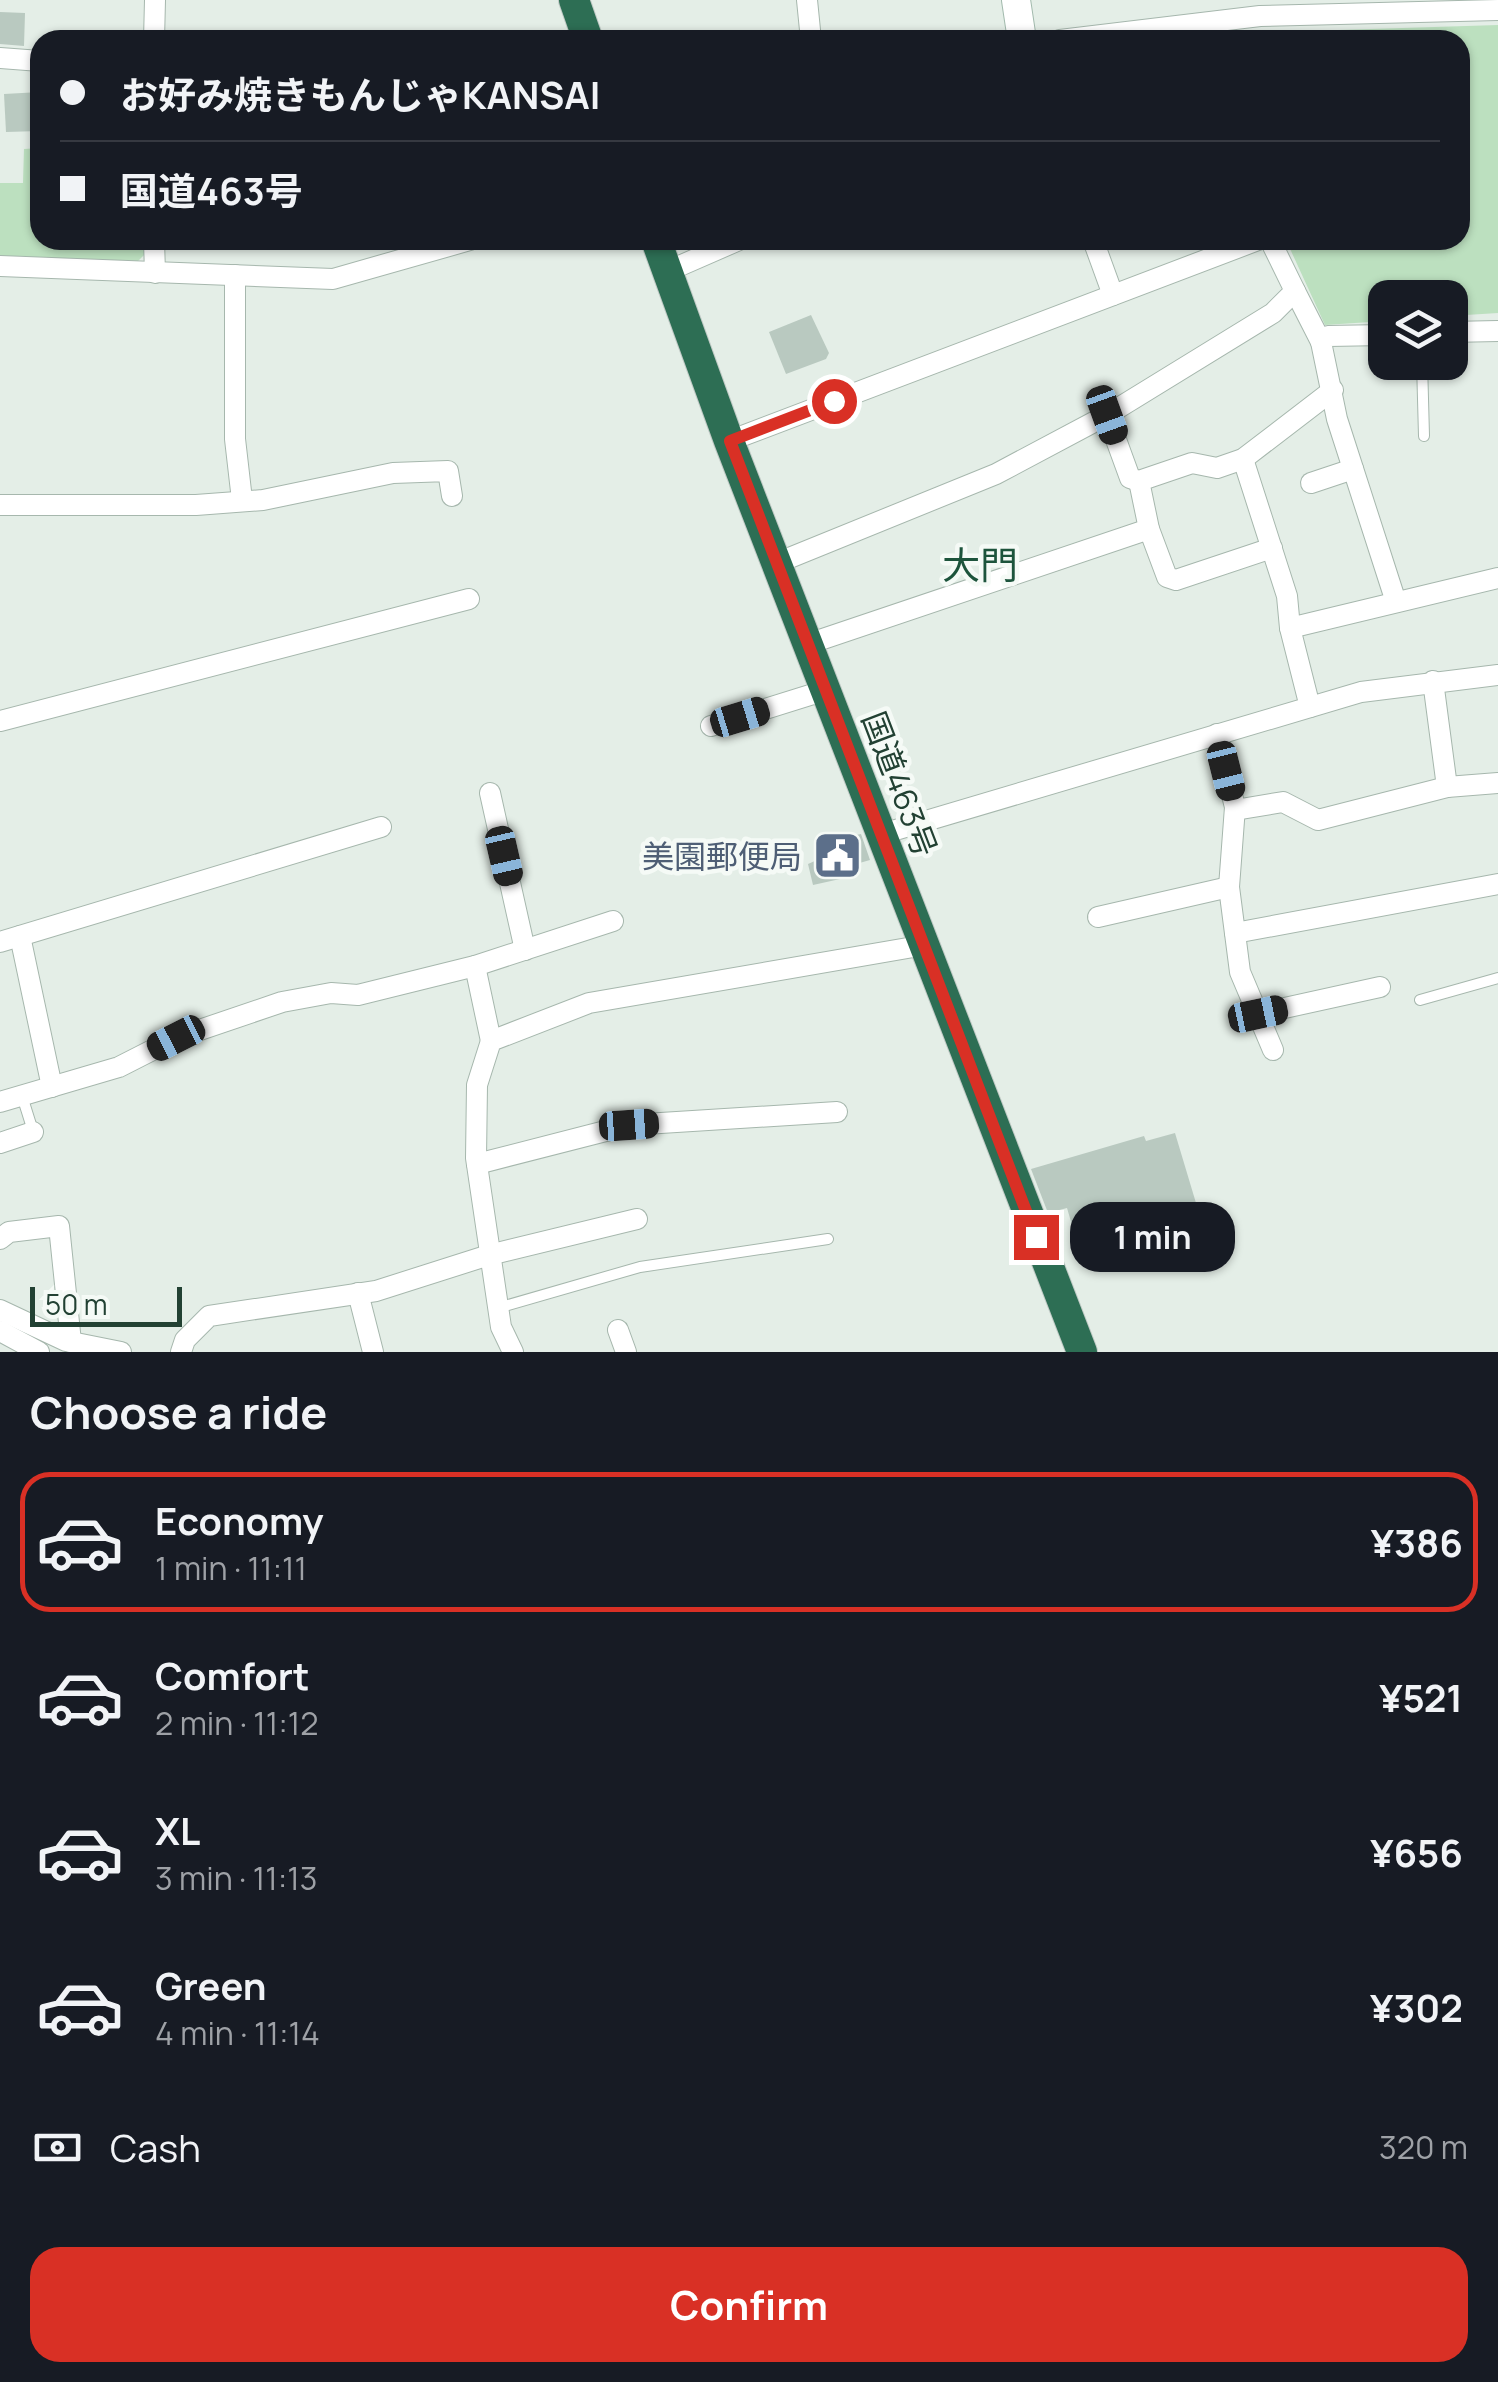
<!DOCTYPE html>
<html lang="en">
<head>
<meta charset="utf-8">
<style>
	body { margin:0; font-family:Manrope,"Noto Sans JP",sans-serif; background:#242831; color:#f1f3f6; height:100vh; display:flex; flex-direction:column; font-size:38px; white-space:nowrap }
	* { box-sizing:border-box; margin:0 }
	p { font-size:32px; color:#9ea1a6 }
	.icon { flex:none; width:55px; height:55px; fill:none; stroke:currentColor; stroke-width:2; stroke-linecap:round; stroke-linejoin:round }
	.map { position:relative; height:1352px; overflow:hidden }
	.drawer { display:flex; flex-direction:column; background:#171b24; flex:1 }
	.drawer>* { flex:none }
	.top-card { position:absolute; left:30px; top:30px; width:1440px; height:220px; border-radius:30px; box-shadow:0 2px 8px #0004; display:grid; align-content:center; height:220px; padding:0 30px; background:#171b24 }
	.buttons { position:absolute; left:1368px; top:280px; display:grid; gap:20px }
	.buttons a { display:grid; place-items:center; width:100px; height:100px; border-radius:20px; background:#171b24; box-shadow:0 2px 8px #0004; font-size:50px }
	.scale { position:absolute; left:30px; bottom:25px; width:152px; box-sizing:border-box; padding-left:10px; border:5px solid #224133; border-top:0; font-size:28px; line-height:35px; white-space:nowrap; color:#224133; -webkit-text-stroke:8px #f5faf6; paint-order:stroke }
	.end { position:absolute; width:45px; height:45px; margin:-22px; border:12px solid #d93025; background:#fff; box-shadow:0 0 0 5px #fff }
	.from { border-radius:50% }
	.bubble { position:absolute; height:70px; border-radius:30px; background:#171b24; box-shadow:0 2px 8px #0004; font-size:32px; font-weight:700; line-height:70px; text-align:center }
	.car { position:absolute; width:30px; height:60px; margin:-30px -15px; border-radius:12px; box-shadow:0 0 8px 2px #0007; background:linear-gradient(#222 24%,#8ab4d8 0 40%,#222 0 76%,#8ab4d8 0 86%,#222 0) }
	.top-card b { display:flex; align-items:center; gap:35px; height:95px; font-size:38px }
	.top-card b+b { border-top:2px solid #363941 }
	.top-card i { width:25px; height:25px; background:#f1f3f6 }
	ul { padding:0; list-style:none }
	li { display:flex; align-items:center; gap:30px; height:140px; margin:0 20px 15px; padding:0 10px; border:5px solid transparent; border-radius:30px }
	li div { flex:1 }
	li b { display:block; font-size:38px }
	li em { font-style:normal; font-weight:700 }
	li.selected { border-color:#d93025 }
	li>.icon { width:90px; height:90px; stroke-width:1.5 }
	h2 { padding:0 30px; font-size:45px; line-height:120px }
	.pay { display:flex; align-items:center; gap:25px; height:110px; padding:0 30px; font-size:38px }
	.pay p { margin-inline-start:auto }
	.action { display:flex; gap:20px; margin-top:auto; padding:20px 30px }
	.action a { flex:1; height:115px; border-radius:30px; background:#d93025; color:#fff; font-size:40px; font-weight:700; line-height:115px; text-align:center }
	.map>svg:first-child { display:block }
</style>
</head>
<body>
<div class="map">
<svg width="1498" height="1352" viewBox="0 0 1498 1352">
	<rect width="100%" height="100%" fill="#e4eee7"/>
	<g fill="#bce0bf">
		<polygon points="1498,25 1498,313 1450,316 1450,298 1385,298 1385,321 1325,325 1286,240 1460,240 1460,40 1274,40 1274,32"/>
		<polygon points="40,148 40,240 146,240 146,253 138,261 0,256 0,183 23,183 24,149"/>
	</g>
	<g fill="#b9c9c0">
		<polygon points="0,12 25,13 24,46 0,44"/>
		<polygon points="40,92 40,131 6,132 4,94"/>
		<polygon points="811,315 829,353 826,359 786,374 769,332"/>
		<polygon points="861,834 870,860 856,864 858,875 813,885 808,864 826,856 823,842"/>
		<polygon points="1175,1133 1202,1223 1160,1236 1158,1229 1149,1232 1146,1222 1077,1242 1067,1208 1048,1213 1031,1169 1144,1136 1146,1141"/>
	</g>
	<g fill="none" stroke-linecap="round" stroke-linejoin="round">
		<defs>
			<g id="lane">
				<polyline points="1422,362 1424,436"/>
				<polyline points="1420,1000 1498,978"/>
				<polyline points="22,1096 33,1131"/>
				<polyline points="498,1308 640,1267 828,1239"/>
			</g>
			<g id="street">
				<polyline points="807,0 811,40"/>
				<polyline points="154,40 155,0"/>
				<polyline points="1060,40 1260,16 1498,10"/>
				<polyline points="0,58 40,61"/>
				<polyline points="154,240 155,273"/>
				<polyline points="1093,240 1113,295"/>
				<polyline points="0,266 333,279 470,240"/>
				<polyline points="668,271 739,240"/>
				<polyline points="235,275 235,439 242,500"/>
				<polyline points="1295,291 1321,342"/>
				<polyline points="1450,332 1498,331"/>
				<polyline points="1385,335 1328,336 1321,342 1337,419 1396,602"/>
				<polyline points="1107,415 1130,478 1139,481 1192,463 1217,468 1243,459 1333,390"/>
				<polyline points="729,441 1258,240"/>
				<polyline points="1243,459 1287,596 1290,628 1310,707"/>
				<polyline points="1139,481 1149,529 1167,577 1176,580 1272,548"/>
				<polyline points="1311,483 1353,469"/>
				<polyline points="0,505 196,505 263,500 393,473 448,471 452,496"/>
				<polyline points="777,563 996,474 1107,415 1273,313 1295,291 1270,240"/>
				<polyline points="1290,628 1498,578"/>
				<polyline points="808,644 1149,529"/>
				<polyline points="1433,681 1447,787"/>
				<polyline points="0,721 469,599"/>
				<polyline points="711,726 826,690"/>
				<polyline points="1217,734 1235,807 1229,887 1240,972 1273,1050"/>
				<polyline points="490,793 525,950"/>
				<polyline points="1235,810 1283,802 1318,820 1447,787 1498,783"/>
				<polyline points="882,834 1361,692 1498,675"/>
				<polyline points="1098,917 1229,887"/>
				<polyline points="1235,933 1498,884"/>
				<polyline points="20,936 52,1087"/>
				<polyline points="0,942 381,827"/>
				<polyline points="475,966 491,1041"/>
				<polyline points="1257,1014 1380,987"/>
				<polyline points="0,1102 119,1067 176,1038 282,1002 331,993 358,995 475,966 613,921"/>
				<polyline points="0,1143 33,1132"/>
				<polyline points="477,1164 629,1125 837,1112"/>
				<polyline points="0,1239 9,1232 59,1226 71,1342"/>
				<polyline points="358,1293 373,1352"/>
				<polyline points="0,1310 66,1341 121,1352"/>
				<polyline points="618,1330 626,1352"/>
				<polyline points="0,1331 39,1352"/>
				<polyline points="181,1352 185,1340 209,1316 376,1291 489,1255 637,1219"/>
				<polyline points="513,1352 501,1327 476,1158 477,1085 491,1041 589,1003 925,945"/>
			</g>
			<polyline id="secondary" points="1016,0 1022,40"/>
			<g id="highway">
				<polyline points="574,0 588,40"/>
				<polyline points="656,240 729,441 1082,1352"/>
			</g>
		</defs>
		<use href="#lane" stroke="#a6b7ad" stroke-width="12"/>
		<use href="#street" stroke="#a6b7ad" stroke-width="22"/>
		<use href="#secondary" stroke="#a2baad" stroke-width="30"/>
		<use href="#highway" stroke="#c1cac6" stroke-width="32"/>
		<use href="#lane" stroke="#fff" stroke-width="10"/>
		<use href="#street" stroke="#fff" stroke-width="20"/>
		<use href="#secondary" stroke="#fff" stroke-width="28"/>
		<use href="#highway" stroke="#2d6e54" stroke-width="30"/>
	</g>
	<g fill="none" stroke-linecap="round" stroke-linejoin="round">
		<polyline stroke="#d93025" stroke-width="12" points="834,401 730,441 1036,1237"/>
	</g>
	<defs>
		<symbol id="civic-square" viewBox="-11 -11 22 22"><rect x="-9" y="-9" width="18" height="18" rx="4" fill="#5c6f8a" stroke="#f5faf6"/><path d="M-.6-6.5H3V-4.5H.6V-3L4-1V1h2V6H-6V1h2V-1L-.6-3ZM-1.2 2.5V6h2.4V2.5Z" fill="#fff"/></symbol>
	</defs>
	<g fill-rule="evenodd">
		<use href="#civic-square" x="810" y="828" width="55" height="55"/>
	</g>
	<g text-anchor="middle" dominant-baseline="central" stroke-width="9" stroke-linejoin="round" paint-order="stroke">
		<g font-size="32" fill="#224133" stroke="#f5faf6">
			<text transform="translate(900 784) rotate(69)">国道463号</text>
		</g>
		<g font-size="32" fill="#4e5e75" stroke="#f5faf6" text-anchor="end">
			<text x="802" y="856">美園郵便局</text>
		</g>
		<g font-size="38" fill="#1d543c" stroke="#f5faf6">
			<text x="980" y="564">大門</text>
		</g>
	</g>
</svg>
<div class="buttons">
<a><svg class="icon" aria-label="layers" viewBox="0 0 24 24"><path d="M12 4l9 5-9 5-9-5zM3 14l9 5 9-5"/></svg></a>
</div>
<div class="scale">50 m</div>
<i class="end from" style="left:834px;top:401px"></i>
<i class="end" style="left:1036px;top:1237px"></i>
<div class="bubble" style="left:1070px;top:1202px;width:165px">1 min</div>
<i class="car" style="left:1107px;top:415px;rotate:160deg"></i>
<i class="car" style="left:740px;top:717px;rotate:73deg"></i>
<i class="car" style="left:1226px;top:771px;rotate:166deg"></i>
<i class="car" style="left:504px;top:856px;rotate:167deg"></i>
<i class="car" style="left:1258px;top:1014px;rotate:78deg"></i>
<i class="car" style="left:176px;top:1038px;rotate:243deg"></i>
<i class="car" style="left:629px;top:1125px;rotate:86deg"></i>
<div class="top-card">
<b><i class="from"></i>お好み焼きもんじゃKANSAI</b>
<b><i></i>国道463号</b>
</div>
</div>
<section class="drawer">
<h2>Choose a ride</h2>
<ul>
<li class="selected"><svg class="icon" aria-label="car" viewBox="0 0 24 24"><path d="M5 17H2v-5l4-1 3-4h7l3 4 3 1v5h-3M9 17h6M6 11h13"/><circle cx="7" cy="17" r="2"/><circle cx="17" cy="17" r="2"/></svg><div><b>Economy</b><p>1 min · 11:11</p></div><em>¥386</em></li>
<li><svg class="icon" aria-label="car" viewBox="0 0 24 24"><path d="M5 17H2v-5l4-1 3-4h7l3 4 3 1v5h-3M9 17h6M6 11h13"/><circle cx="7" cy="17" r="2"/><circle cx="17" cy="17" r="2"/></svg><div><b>Comfort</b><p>2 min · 11:12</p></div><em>¥521</em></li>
<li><svg class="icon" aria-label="car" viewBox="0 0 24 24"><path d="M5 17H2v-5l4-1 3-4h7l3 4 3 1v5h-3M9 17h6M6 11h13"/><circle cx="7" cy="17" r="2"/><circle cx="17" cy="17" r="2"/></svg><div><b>XL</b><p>3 min · 11:13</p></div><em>¥656</em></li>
<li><svg class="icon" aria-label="car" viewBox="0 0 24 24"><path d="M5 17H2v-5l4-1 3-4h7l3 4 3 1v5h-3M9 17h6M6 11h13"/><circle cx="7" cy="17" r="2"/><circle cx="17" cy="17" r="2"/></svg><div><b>Green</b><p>4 min · 11:14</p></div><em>¥302</em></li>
</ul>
<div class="pay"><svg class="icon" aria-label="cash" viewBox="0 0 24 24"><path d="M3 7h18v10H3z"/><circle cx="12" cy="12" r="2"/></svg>Cash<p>320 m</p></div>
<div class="action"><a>Confirm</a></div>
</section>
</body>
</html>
